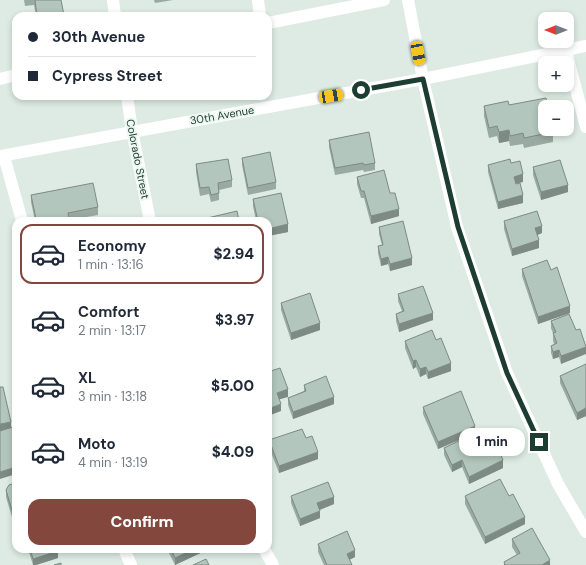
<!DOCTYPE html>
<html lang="en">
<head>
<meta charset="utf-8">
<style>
	body { margin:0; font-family:"DM Sans",sans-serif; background:#f2f2f3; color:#1f2937; height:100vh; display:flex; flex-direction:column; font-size:15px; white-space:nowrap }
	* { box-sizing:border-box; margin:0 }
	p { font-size:13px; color:#747a83 }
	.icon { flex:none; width:22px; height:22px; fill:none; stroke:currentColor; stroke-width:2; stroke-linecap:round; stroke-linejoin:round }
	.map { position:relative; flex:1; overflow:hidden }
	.side { position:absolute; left:12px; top:217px; width:260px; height:336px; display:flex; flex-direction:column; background:#fff; border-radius:12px; box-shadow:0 2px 6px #0003 }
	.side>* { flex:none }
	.guide { position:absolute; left:12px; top:12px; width:260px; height:88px; border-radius:12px; box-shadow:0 2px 6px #0003; display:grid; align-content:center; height:88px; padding:0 16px; background:#fff }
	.needle { width:26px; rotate:270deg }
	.tools { position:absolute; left:538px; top:12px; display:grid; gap:8px }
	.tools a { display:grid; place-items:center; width:36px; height:36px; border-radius:8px; background:#fff; box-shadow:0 2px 6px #0003; font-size:20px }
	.end { position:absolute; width:18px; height:18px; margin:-9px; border:5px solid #1d3c32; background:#fff; box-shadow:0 0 0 2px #fff }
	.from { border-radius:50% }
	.bubble { position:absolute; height:28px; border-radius:12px; background:#fff; box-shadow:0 2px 6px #0003; font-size:13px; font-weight:800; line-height:28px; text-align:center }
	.car { position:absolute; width:12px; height:24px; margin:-12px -6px; border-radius:5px; box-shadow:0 0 3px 1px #0007; background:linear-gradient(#f5c518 24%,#345 0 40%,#f5c518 0 76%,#345 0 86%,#f5c518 0) }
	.guide b { display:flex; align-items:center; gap:14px; height:38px; font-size:15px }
	.guide b+b { border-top:1px solid #e0e1e3 }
	.guide i { width:10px; height:10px; background:#1f2937 }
	ul { padding:7px 0 0; list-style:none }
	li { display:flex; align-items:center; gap:12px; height:60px; margin:0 8px 6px; padding:0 8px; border:2px solid transparent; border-radius:12px }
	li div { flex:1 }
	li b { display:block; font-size:15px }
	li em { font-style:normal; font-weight:800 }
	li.active { border-color:#84473e }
	li>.icon { width:36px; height:36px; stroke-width:1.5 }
	.cta { display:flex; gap:8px; margin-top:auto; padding:8px 16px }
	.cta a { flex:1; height:46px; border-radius:12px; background:#84473e; color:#fff; font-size:16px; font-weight:800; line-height:46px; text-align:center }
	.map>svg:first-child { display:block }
</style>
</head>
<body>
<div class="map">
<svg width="586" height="565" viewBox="0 0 586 565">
	<rect width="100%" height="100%" fill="#ddebe4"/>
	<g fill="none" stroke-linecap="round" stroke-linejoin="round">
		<g stroke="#fff" stroke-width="12">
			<polyline points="258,0 260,16"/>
			<polyline points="566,51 586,127"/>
			<polyline points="4,156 22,221"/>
			<polyline points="124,549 131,565"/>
		</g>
		<g stroke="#fff" stroke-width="12">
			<polyline points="113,0 115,16"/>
			<polyline points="408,0 423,79 457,227 507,373 558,484 586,532"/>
			<polyline points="127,96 132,131 150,221"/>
			<polyline points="264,549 273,565"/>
		</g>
		<g stroke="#fff" stroke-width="12">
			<polyline points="268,23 384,0"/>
			<polyline points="0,79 16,75"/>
			<polyline points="0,156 423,79 586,46"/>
		</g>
	</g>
	<g fill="#99aaa3">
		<polygon points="24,0 61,0 64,16 36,16 34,5 25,6"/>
		<polygon points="154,0 173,0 155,3"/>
		<polygon points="509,105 553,132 553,142 524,148 523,144 510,146 509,141 499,143 497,136 489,138 484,116 484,106"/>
		<polygon points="329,140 375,163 375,170 364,172 363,170 335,175 329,147"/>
		<polygon points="242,158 276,182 276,189 248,195 242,165"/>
		<polygon points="511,163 523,182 516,183 523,203 498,209 488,172 488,165"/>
		<polygon points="196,164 232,180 232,187 219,190 219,200 211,202 209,194 200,196 196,172"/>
		<polygon points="533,167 568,192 541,200 533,175"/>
		<polygon points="357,177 399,216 371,224 364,198 361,198 357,184"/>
		<polygon points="31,195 98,207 98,215 69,220 69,221 35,221 31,202"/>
		<polygon points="253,199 288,232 268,236 268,221 256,221 253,206"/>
		<polygon points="504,221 542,233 537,235 539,248 512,256 504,229"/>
		<polygon points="379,227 412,265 390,271 388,264 381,266 378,253 378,246 382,245 379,234"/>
		<polygon points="522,269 551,270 570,313 538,324 522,276"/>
		<polygon points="398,294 433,320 399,332 396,321 396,314 402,311 398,301"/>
		<polygon points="281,303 320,330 291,340 281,310"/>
		<polygon points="569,314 561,364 559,357 553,359 551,353 551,346 554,344 553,341 553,333 551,328 551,321"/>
		<polygon points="405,341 451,371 428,379 426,374 420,377 416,367 413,369 405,348"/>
		<polygon points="586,364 586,416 577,420 560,383 560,376"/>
		<polygon points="304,385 334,404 293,419 288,405 288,398 304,391"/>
		<polygon points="423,407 475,433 492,446 503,468 469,484 462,467 452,472 444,455 444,448 467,437 438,449 423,414"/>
		<polygon points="306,438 318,459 279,473 269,447 269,440"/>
		<polygon points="16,483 16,516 12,517 6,497 6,490"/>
		<polygon points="291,496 334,504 319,510 320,518 300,526 291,503"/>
		<polygon points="465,496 509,496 525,524 485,544 465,504"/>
		<polygon points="16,521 16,538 13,529 13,522"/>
		<polygon points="512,539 550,565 504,565 504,562 517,555 512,547"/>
		<polygon points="318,544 355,557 349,560 352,565 324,565 318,552"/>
		<polygon points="28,549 57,549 58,558 36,565 33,565"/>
		<polygon points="167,549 209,549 175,565"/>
	</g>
	<g fill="#7d8b84">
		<polygon points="509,130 509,141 499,143 499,132"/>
		<polygon points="523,174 523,182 514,184 514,177"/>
		<polygon points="568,185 568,192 541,200 541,192"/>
		<polygon points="523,195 523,203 498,209 498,202"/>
		<polygon points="399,209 399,216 371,224 371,216"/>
		<polygon points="288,224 288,232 268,236 268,229"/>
		<polygon points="542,226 542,233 535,236 535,228"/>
		<polygon points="539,240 539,248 512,256 512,249"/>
		<polygon points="388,257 388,264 381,266 381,259"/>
		<polygon points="412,258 412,265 390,271 390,264"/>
		<polygon points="570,306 570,313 538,324 538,317"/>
		<polygon points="433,313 433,320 399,332 399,324"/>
		<polygon points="320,323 320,330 291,340 291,333"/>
		<polygon points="586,347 586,354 561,364 561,356"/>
		<polygon points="559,350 559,357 553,359 553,352"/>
		<polygon points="416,360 416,367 413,369 413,361"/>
		<polygon points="451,363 451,371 428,379 428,372"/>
		<polygon points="426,367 426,374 420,377 420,369"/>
		<polygon points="288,389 288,397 277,400 277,393"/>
		<polygon points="334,397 334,404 293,419 293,412"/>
		<polygon points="281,404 281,411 268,416 268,409"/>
		<polygon points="586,408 586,416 577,420 577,413"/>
		<polygon points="11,422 11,429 0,432 0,424"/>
		<polygon points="475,426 475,433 438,449 438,442"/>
		<polygon points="318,452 318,459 279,473 279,466"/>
		<polygon points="462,460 462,467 452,472 452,465"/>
		<polygon points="503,460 503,468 469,484 469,477"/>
		<polygon points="16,467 16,474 0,479 0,472"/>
		<polygon points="334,497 334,504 317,511 317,503"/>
		<polygon points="16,509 16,516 12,517 12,510"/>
		<polygon points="320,511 320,518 300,526 300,519"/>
		<polygon points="525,517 525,524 485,544 485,537"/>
		<polygon points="194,549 209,549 175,565 175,558"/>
		<polygon points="355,550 355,557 347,561 347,554"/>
		<polygon points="58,551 58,558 36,565 33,565 33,559"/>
		<polygon points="550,560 550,565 542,565"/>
	</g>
	<g fill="#b2c6bd" stroke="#7d8b84">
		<polygon points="35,0 61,0 64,15 56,16 37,16"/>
		<polygon points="546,98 548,107 545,107 545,129 552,129 553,132 524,138 523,133 510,136 509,130 499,132 497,126 489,128 484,106 508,101 509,105"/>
		<polygon points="369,132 375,163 364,165 363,163 335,168 329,140"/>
		<polygon points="270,152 276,182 248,188 242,158"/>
		<polygon points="228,159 232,180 218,183 219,193 211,195 209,187 200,188 196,164"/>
		<polygon points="510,159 511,163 520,161 523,174 514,177 516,184 520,183 523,195 498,202 488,165"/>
		<polygon points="560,160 568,185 541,192 533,167"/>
		<polygon points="384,170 390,193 395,193 399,209 371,216 364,191 361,191 357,177"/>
		<polygon points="93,183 98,207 68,213 69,221 41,221 40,218 36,219 31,195"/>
		<polygon points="281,193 288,224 268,229 268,221 258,221 253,199"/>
		<polygon points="237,211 239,221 199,221 199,220"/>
		<polygon points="537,211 542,226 535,228 539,240 512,249 504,221"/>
		<polygon points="403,221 412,258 390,264 388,257 381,259 378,246 383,245 379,227"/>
		<polygon points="547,260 551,270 557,267 570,306 538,317 522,269"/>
		<polygon points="423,286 433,313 399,324 396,314 404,311 398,294"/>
		<polygon points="310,293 320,323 291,333 281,303"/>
		<polygon points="569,314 576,330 580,329 586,347 561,356 559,350 553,352 551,346 557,343 553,333 556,332 551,321"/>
		<polygon points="432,330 436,340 441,338 451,363 428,372 426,367 420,369 416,360 413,361 405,341"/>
		<polygon points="586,364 586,408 577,413 560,376"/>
		<polygon points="280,368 288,389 277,393 281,404 268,409 268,372"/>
		<polygon points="326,376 334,397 293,412 288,398 306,391 304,385"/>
		<polygon points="0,387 3,387 11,422 0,424"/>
		<polygon points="461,391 475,426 438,442 423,407"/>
		<polygon points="16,426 16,467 0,472 0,431"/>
		<polygon points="302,429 306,438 312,436 318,452 279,466 269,440"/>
		<polygon points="484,429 492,446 496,444 503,460 469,477 462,460 452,465 444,448"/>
		<polygon points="500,479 509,496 513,494 525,517 485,537 465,496"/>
		<polygon points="328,482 334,497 317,503 320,511 300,519 291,496"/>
		<polygon points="16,483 16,509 12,510 6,490 9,485"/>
		<polygon points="16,521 16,530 13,522"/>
		<polygon points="532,528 550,560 542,565 505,565 504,562 520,553 512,539"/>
		<polygon points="347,531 355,550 347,554 352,565 327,565 318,544"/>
		<polygon points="30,549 57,549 58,551 33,559"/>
		<polygon points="171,549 194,549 175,558"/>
		<polygon points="206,559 209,565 193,565"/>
		<polygon points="61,563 61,565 54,565"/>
	</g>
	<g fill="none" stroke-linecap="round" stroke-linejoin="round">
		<polyline stroke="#1d3c32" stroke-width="5" points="361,90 423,79 458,227 507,373 539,442"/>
	</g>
	<g text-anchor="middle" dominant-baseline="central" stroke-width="4" stroke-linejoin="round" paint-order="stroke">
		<g font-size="11" fill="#1d3c32" stroke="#edf7f2">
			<text transform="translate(222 115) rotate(-10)">30th Avenue</text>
			<text transform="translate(138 159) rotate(79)">Colorado Street</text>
		</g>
	</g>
</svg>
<div class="tools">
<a><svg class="needle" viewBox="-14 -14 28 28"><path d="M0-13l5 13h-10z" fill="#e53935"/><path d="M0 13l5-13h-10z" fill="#747a83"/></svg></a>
<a>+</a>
<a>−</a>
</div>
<i class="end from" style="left:361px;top:90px"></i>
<i class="end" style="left:539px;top:442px"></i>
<div class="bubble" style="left:459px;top:428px;width:66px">1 min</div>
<i class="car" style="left:418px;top:53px;rotate:169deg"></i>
<i class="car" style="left:331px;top:96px;rotate:80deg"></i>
<div class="guide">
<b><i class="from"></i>30th Avenue</b>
<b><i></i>Cypress Street</b>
</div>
<section class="side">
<ul>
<li class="active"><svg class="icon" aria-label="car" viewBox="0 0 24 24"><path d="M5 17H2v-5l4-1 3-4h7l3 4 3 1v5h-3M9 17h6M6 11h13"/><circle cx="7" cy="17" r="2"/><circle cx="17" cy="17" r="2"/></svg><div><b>Economy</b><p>1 min · 13:16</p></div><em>$2.94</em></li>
<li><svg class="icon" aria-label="car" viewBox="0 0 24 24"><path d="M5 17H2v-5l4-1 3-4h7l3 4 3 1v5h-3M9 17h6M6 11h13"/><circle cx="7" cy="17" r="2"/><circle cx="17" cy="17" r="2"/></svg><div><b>Comfort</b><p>2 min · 13:17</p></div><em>$3.97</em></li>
<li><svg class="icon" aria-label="car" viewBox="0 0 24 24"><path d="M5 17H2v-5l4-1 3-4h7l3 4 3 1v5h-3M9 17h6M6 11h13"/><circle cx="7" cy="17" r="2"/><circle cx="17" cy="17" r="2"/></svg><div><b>XL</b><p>3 min · 13:18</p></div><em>$5.00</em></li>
<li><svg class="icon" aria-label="car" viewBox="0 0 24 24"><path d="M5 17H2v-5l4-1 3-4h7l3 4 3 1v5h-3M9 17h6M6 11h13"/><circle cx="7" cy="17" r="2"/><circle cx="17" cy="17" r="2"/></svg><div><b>Moto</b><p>4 min · 13:19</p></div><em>$4.09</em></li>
</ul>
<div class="cta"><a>Confirm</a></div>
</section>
</div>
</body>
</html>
